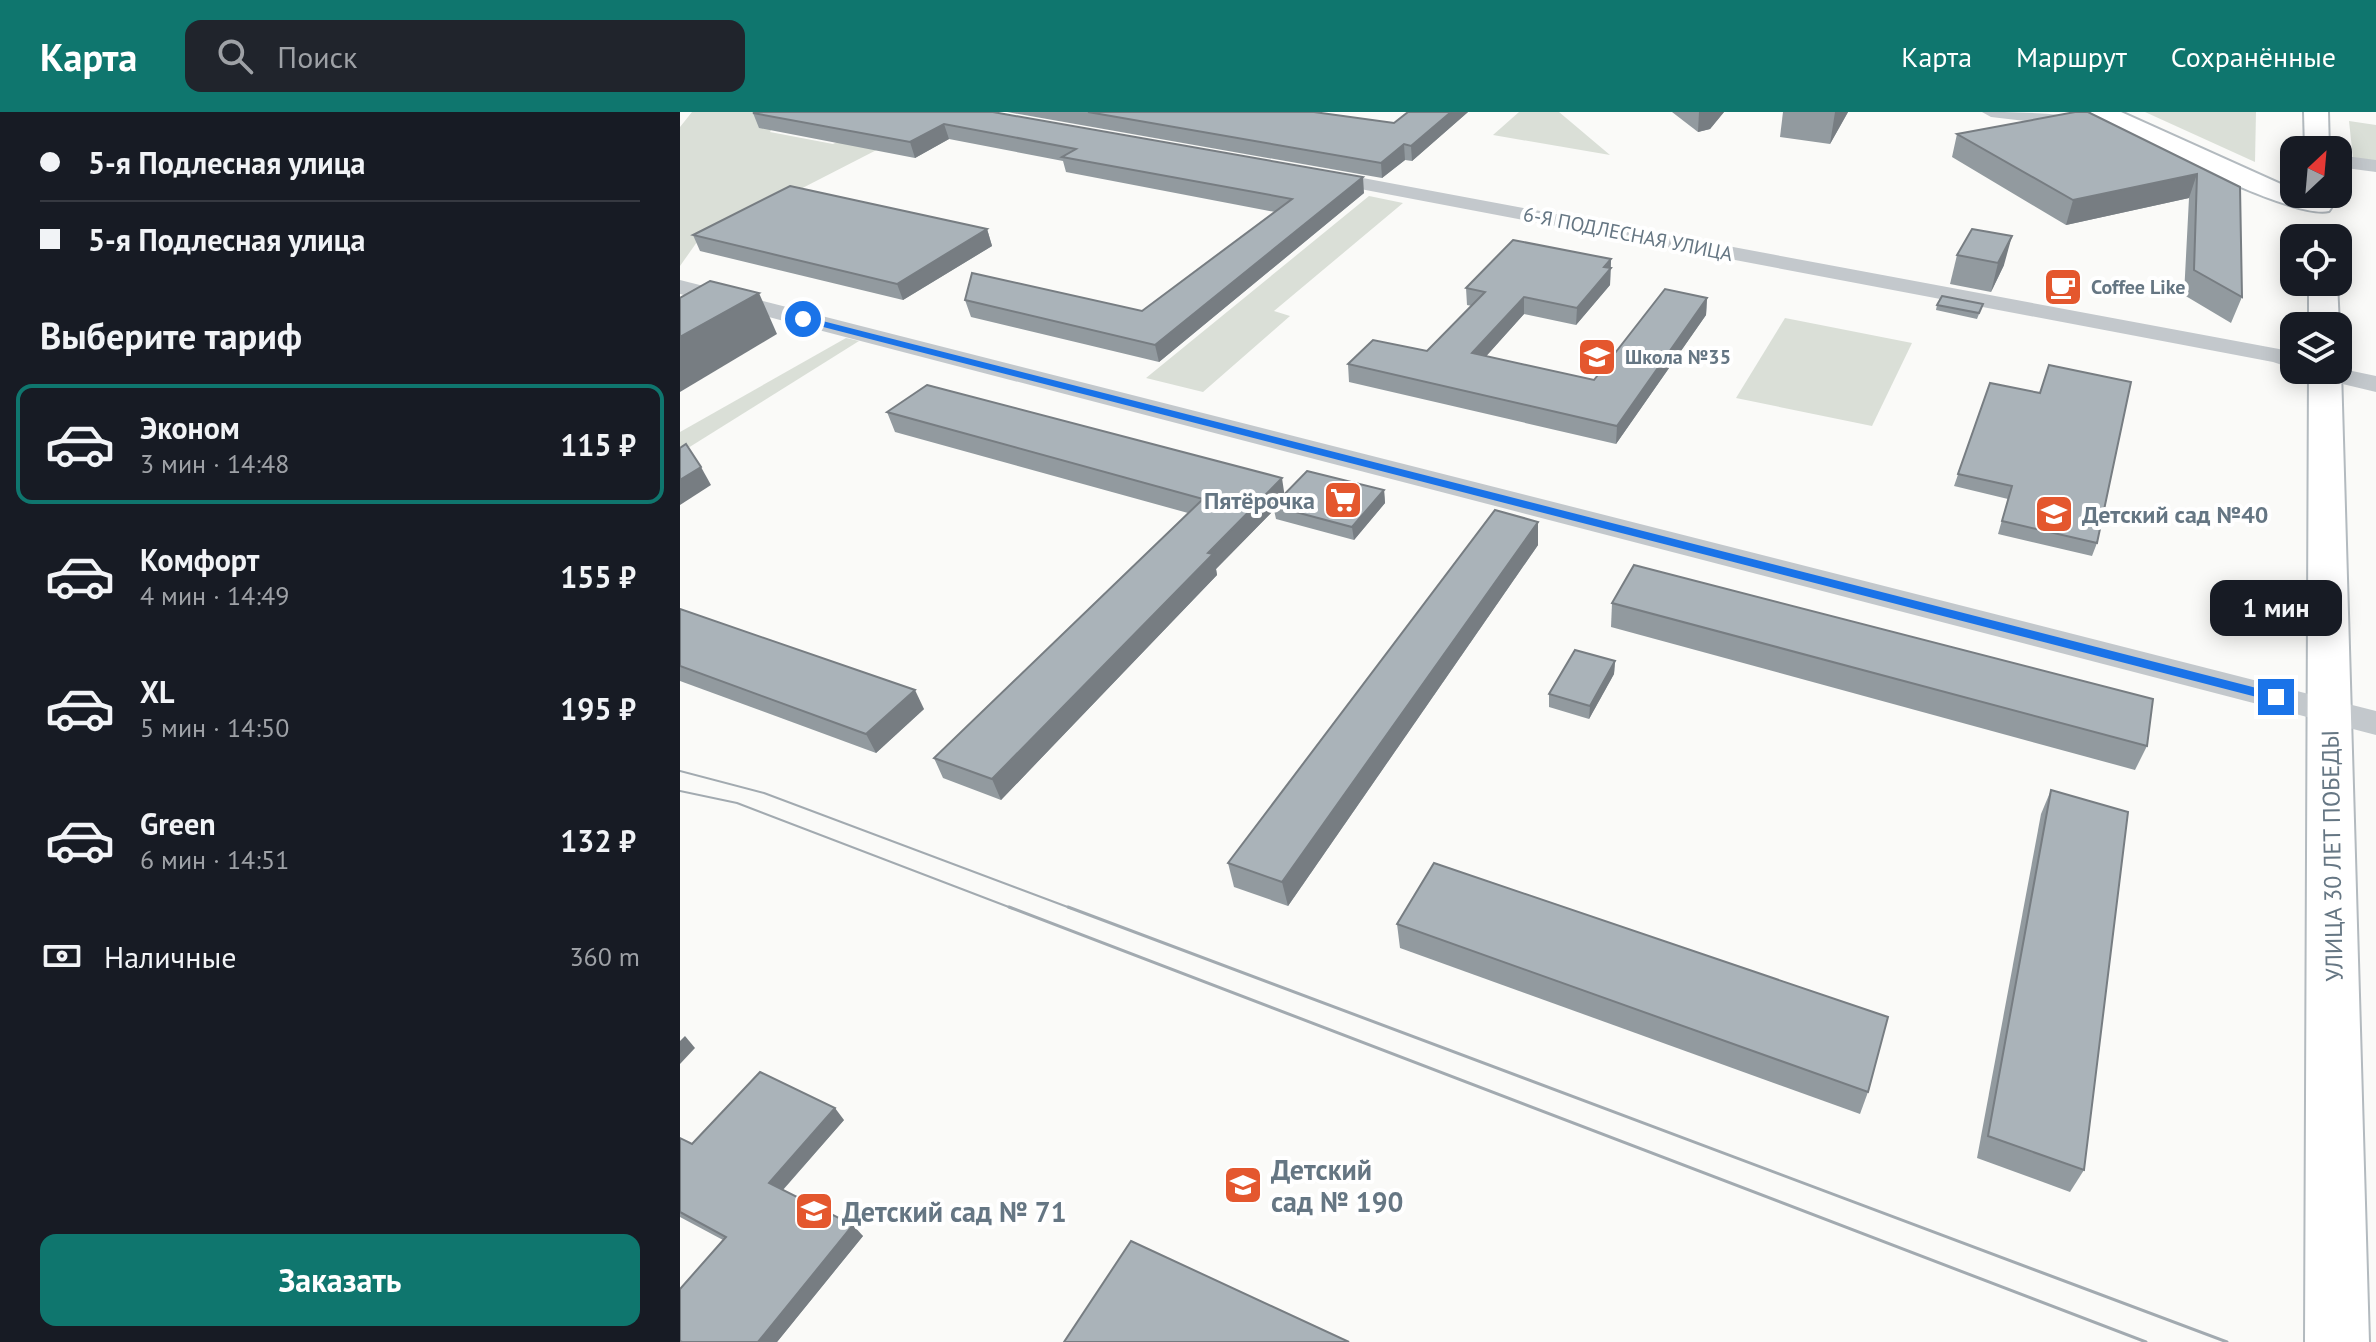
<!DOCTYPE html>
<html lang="ru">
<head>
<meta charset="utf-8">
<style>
	body { margin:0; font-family:"PT Sans",sans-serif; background:#20242c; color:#f1f3f6; height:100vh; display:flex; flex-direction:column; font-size:30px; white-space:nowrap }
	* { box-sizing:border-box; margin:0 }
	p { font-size:26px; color:#9ea1a6 }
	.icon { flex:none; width:44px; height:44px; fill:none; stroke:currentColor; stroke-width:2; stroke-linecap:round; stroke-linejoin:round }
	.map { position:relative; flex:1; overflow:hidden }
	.sheet { display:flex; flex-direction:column; background:#171b24; width:680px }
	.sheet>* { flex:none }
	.hud { display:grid; align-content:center; height:176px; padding:0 40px; background:#171b24 }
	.needle { width:52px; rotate:26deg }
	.buttons { position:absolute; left:1600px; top:24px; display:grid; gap:16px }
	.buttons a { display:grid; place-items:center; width:72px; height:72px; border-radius:16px; background:#171b24; box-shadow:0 4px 20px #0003; font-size:40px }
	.end { position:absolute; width:36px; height:36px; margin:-18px; border:10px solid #1a73e8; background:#fff; box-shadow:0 0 0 4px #fff }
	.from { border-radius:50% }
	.bubble { position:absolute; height:56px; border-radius:16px; background:#171b24; box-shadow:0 4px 20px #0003; font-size:26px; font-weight:700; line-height:56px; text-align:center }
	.hud b { display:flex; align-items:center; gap:28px; height:76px; font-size:30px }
	.hud b+b { border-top:2px solid #363941 }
	.hud i { width:20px; height:20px; background:#f1f3f6 }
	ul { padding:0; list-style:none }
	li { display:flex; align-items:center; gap:24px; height:120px; margin:0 16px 12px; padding:0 24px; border:4px solid transparent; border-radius:16px }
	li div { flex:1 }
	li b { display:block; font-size:30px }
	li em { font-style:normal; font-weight:700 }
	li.current { border-color:#0f766e }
	li>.icon { width:72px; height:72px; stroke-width:1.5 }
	h2 { padding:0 40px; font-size:36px; line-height:96px }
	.pay { display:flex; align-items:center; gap:20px; height:88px; padding:0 40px; font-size:30px }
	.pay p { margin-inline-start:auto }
	.button { display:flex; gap:16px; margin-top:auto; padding:16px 40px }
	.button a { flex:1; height:92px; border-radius:16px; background:#0f766e; color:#fff; font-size:32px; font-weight:700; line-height:92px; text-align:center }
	header { display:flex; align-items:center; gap:48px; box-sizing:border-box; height:112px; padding:0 40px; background:#0f766e; color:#fff }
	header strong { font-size:38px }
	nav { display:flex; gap:44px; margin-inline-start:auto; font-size:28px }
	.search { width:560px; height:72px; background:#20242c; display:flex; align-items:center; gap:20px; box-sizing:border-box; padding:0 28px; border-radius:16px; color:#9ea1a6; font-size:30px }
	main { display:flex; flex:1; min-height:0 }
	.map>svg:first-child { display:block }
</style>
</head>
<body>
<header>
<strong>Карта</strong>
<div class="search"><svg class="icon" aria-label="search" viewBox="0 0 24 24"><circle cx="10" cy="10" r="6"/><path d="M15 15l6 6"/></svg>Поиск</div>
<nav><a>Карта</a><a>Маршрут</a><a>Сохранённые</a></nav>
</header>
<main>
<section class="sheet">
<div class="hud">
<b><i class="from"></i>5-я Подлесная улица</b>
<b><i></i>5-я Подлесная улица</b>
</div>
<h2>Выберите тариф</h2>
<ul>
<li class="current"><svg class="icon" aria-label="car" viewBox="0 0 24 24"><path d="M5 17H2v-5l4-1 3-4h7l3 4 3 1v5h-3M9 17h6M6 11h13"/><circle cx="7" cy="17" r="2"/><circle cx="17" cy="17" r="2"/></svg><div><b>Эконом</b><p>3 мин · 14:48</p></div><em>115 ₽</em></li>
<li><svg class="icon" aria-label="car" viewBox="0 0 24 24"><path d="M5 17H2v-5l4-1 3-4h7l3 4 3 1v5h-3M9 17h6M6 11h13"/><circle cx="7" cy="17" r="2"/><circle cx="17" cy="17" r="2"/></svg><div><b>Комфорт</b><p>4 мин · 14:49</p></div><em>155 ₽</em></li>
<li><svg class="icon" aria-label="car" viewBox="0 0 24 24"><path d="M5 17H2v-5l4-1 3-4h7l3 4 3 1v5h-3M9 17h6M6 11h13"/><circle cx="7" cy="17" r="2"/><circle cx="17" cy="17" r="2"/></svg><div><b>XL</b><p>5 мин · 14:50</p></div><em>195 ₽</em></li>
<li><svg class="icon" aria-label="car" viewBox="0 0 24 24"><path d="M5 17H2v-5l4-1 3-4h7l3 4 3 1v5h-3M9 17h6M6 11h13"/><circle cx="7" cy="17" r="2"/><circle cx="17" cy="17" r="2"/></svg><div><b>Green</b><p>6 мин · 14:51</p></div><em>132 ₽</em></li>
</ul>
<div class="pay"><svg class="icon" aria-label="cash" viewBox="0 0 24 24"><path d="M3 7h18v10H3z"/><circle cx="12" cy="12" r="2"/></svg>Наличные<p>360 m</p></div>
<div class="button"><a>Заказать</a></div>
</section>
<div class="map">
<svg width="1696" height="1230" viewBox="0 0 1696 1230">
	<rect width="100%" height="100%" fill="#fafaf8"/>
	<g fill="#dadfd7">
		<polygon points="12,0 102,0 90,20 153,32 217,0 257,7 17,130 0,154 0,15"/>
		<polygon points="839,0 879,0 930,43 813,23"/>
		<polygon points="1465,0 1576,0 1575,50"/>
		<polygon points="1669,9 1696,13 1696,49 1673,46"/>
		<polygon points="689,84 723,91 594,199 610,204 523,280 466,266"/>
		<polygon points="1105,206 1232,231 1192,314 1056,286"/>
		<polygon points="166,226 179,229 0,341 0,320"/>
	</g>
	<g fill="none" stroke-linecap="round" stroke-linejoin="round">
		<defs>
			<g id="secondary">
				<path d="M1410 0H1441L1614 78V82L1649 87 1653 93 1649 99C1611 108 1457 25 1414 5Z"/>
				<polygon points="1624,0 1648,0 1649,38 1625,38"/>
				<polygon points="1629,170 1657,170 1659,214 1658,216 1629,214"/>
				<polygon points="1658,254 1661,258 1689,1230 1625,1230 1629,258 1658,258"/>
			</g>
		</defs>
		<use href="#secondary" stroke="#b3babf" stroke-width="4"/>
		<g fill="#c3c8cc" fill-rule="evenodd">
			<path d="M1302 0C1326 0 1399 0 1415 11L1406 16 1311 5Z"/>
			<polygon points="1658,43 1696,48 1696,60 1658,55"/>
			<polygon points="640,58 1599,237 1614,241 1614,257 1593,250 633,68 630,64 633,60"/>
			<polygon points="0,168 1696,599 1696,623 0,182"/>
			<polygon points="1658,256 1696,264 1696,280 1625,263 1622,258"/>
		</g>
		<use href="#secondary" fill="#fff" fill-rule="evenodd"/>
		<g stroke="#a2aab0" stroke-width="2">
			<polyline points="0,659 84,681 393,797"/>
			<polyline points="0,679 57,691 334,797"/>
		</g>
		<g stroke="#a2aab0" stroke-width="3">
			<polyline points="329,795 1466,1230"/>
			<polyline points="388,795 1547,1230"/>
		</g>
	</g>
	<g fill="#929a9f">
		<polygon points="313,0 684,81 479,250 291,205 285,188 462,199 595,100 386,60 383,49 269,27 235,46 79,16 73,1"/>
		<polygon points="327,0 634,0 714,11 728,0 788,0 732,49 725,48 702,66"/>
		<polygon points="992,0 1044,0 1030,17 1018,20"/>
		<polygon points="1103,0 1168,0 1150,32 1100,25"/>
		<polygon points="1395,0 1560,75 1562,185 1551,211 1504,183 1509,86 1386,113 1272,45 1277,22"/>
		<polygon points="307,117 312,134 223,188 20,139 13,123"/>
		<polygon points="1292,117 1324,153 1311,180 1270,172 1277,143"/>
		<polygon points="931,147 930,173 896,213 844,202 806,244 914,268 1027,186 1026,203 936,332 669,270 668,252 747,239 792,194 787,193 786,176"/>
		<polygon points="1303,192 1297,207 1256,198 1257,193"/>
		<polygon points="1310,271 1417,431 1412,444 1318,422 1328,387 1274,374"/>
		<polygon points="207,300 605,382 704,378 705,391 674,428 596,407 594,398 536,457 537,463 321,688 263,666 254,646 508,401 215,320"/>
		<polygon points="858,410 858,433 608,794 554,775 548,751"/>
		<polygon points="932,491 1467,634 1455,658 931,515"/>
		<polygon points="0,497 244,597 196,641 0,569"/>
		<polygon points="935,549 934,562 909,607 869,595 869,582"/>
		<polygon points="1371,678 1404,1058 1390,1080 1297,1046 1361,702"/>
		<polygon points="717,812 1188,980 1180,1002 720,836"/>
		<polygon points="164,1008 103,1078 183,1124 97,1230 0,1230 0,1177 43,1128 0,1105 0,1026 12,1032"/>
	</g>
	<g fill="#777d82">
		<polygon points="771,0 788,0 732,49 731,34"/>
		<polygon points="1019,0 1044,0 1030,17 1018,20"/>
		<polygon points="1155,0 1168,0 1150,32"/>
		<polygon points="264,12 269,27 235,46 230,30"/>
		<polygon points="724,32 725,48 702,66 701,51"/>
		<polygon points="1517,62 1509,86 1386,113 1393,88"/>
		<polygon points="683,65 684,81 479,250 475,233"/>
		<polygon points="307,117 312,134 223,188 217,172"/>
		<polygon points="1332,124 1324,153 1311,180 1318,151"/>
		<polygon points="931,147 930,173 896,213 897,196"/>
		<polygon points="79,181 97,222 0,280 0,225"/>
		<polygon points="844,185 844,202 793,259 792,241"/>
		<polygon points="1027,186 1026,203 936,332 937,314"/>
		<polygon points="21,355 31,373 0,393 0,368"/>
		<polygon points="602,366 605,386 593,394 594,398 536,457 537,463 321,688 312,667 528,441"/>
		<polygon points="704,378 705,391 674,428 672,415"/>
		<polygon points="858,410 858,433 608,794 602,770"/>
		<polygon points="935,549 934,562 909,607 910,594"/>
		<polygon points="235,578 244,597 196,641 186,622"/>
		<polygon points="5,924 15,936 0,952 0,929"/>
		<polygon points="155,996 164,1008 99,1082 89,1071"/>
		<polygon points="173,1113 183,1124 97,1230 78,1230"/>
	</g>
	<g fill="#aab3b9" stroke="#777d82" stroke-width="2">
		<polygon points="76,0 313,0 683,65 475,233 285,188 292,161 462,199 612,87 382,45 396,37 264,12 230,30 73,1"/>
		<polygon points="408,0 634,0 714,11 728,0 771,0 731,34 724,32 701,51"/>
		<polygon points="1395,0 1408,0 1560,75 1562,185 1514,158 1517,62 1393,88 1277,22"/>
		<polygon points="110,74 307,117 217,172 13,123"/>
		<polygon points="1292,117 1332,124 1318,151 1277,143"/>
		<polygon points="833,128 931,147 924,155 931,156 897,196 844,185 792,241 914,268 985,177 1027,186 937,314 668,252 693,228 747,239 805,180 786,176"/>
		<polygon points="30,169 79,181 0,225 0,186"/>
		<polygon points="1262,184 1303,192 1299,201 1257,193"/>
		<polygon points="1369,253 1451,270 1417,431 1322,409 1332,374 1278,362 1310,271 1360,281"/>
		<polygon points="247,273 602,366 528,441 533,442 312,667 254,646 523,387 207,300"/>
		<polygon points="6,332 21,355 0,368 0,336"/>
		<polygon points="627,359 704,378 672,415 593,394"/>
		<polygon points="815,398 858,410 602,770 548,751"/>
		<polygon points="954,453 1473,587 1467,634 932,491"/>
		<polygon points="0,497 235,578 186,622 0,554"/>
		<polygon points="895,538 935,549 910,594 869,582"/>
		<polygon points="1371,678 1448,700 1404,1058 1308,1024"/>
		<polygon points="754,751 1208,905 1188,980 717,812"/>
		<polygon points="80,960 155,996 89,1071 173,1113 78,1230 2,1230 0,1229 0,1177 46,1125 0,1100 0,1026 12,1032"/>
		<polygon points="451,1129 669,1230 384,1230"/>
	</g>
	<polygon fill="#1a73e8" points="123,204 1596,581 1603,585 1596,590 120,209"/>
	<defs>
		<symbol id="cafe-square" viewBox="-11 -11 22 22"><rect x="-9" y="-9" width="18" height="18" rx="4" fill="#e4572e" stroke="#fff"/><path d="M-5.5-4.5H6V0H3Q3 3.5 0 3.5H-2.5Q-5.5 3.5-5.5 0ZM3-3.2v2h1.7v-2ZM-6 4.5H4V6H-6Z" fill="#fff"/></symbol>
		<symbol id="school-square" viewBox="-11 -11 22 22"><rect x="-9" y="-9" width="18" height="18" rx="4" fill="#e4572e" stroke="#fff"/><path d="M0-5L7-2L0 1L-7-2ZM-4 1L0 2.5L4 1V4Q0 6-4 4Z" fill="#fff"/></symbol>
		<symbol id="supermarket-square" viewBox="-11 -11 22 22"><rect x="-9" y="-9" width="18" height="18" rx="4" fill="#e4572e" stroke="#fff"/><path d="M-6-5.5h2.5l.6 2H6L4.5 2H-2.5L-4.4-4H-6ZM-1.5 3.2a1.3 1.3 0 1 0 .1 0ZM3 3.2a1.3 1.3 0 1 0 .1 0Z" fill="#fff"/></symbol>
	</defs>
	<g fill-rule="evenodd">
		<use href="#cafe-square" x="1361" y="153" width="44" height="44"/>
		<use href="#school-square" x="895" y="223" width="44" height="44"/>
		<use href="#supermarket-square" x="641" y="366" width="44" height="44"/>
		<use href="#school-square" x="1352" y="380" width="44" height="44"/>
		<use href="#school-square" x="541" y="1051" width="44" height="44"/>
		<use href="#school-square" x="112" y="1077" width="44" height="44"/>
	</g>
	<g text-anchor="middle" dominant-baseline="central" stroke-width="8" stroke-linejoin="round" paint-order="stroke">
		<g font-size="20" fill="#657683" stroke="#fff">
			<text transform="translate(948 122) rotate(11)">6-Я ПОДЛЕСНАЯ УЛИЦА</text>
		</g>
		<g font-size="20" font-weight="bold" fill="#657683" stroke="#fff" text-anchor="start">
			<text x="1411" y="175">Coffee Like</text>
			<text x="945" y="245">Школа №35</text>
		</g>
		<g font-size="24" font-weight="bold" fill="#657683" stroke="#fff" text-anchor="end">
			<text x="635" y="388">Пятёрочка</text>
			<text x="1402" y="402" text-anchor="start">Детский сад №40</text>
		</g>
		<g font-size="24" fill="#657683" stroke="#fff">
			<text transform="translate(1652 744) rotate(-91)">УЛИЦА 30 ЛЕТ ПОБЕДЫ</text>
		</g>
		<g font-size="28" font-weight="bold" fill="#657683" stroke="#fff" text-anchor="start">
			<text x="591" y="1057">Детский<tspan x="591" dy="32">сад № 190</tspan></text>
			<text x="162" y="1099">Детский сад № 71</text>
		</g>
	</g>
</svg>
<div class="buttons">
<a><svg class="needle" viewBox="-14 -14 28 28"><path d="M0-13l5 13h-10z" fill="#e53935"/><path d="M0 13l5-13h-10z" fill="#9ea1a6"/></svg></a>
<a><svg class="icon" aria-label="locate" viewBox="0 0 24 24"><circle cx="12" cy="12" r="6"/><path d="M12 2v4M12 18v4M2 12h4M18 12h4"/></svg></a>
<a><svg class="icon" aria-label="layers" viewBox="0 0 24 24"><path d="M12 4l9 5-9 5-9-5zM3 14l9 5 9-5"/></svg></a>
</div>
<i class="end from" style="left:123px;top:207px"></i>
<i class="end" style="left:1596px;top:585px"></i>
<div class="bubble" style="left:1530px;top:468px;width:132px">1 мин</div>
</div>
</main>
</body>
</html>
